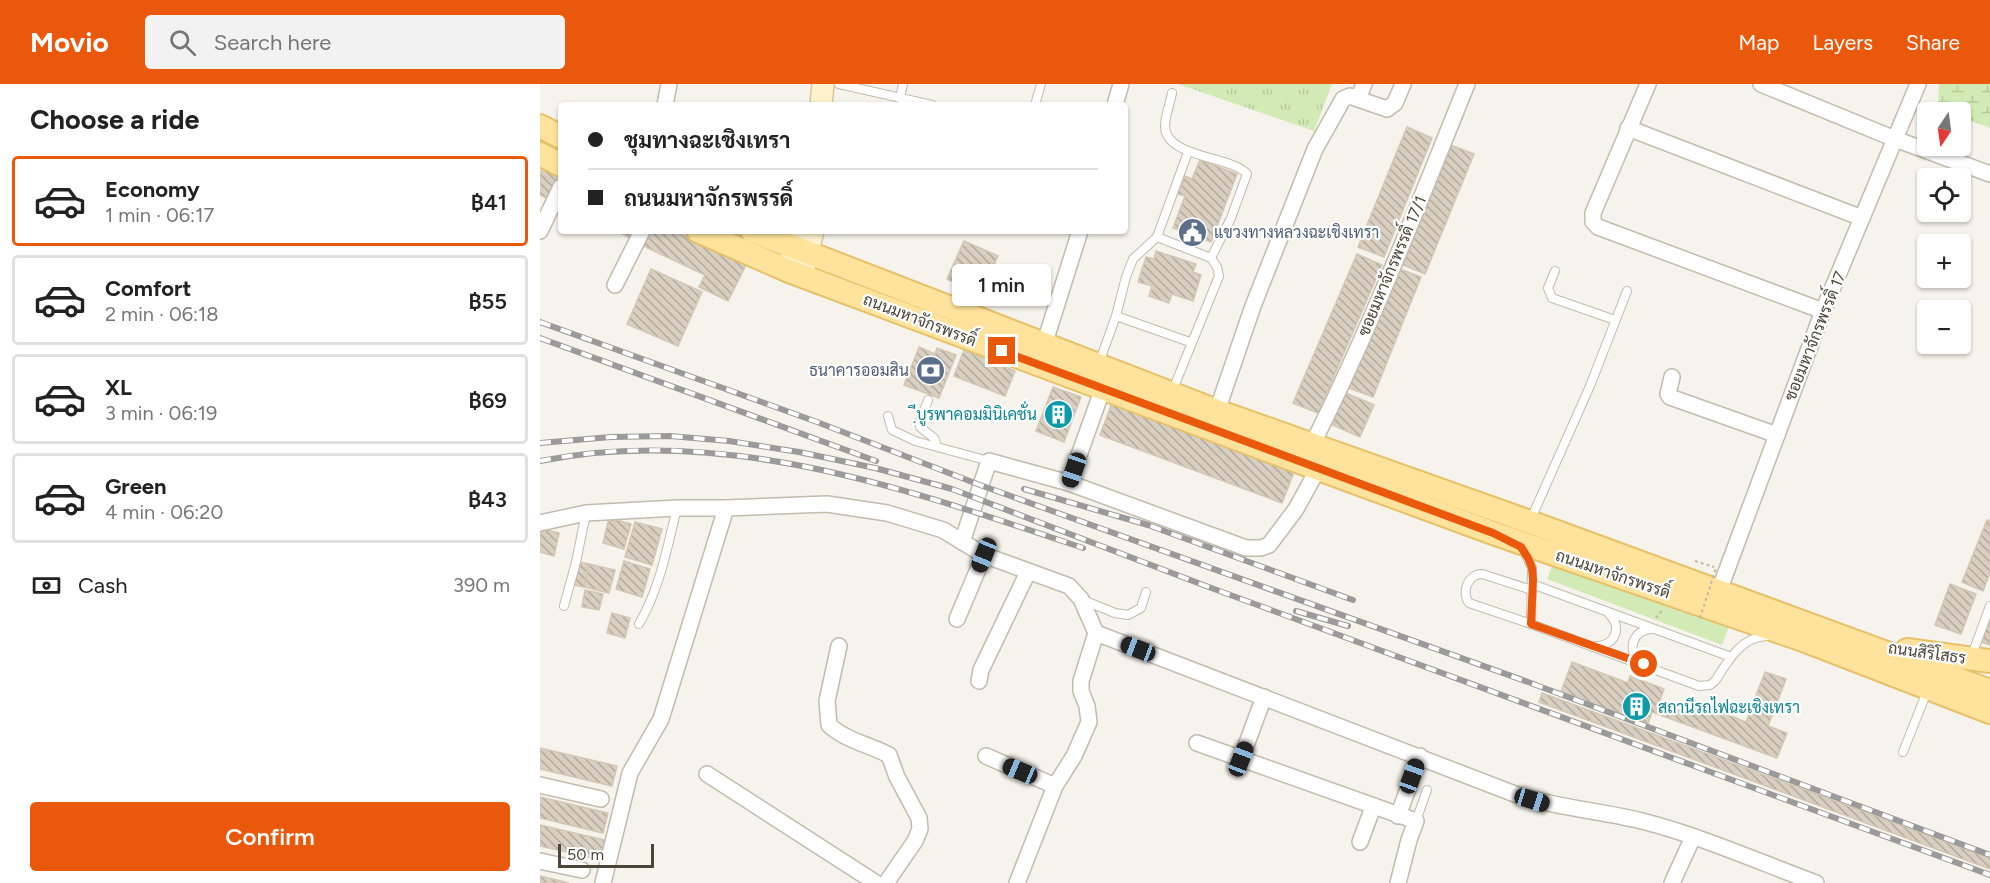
<!DOCTYPE html>
<html lang="en">
<head>
<meta charset="utf-8">
<style>
	body { margin:0; font-family:Figtree,Sarabun,sans-serif; background:#f2f2f2; color:#222; height:100vh; display:flex; flex-direction:column; font-size:22px; white-space:nowrap }
	* { box-sizing:border-box; margin:0 }
	p { font-size:20px; color:#767676 }
	.icon { flex:none; width:33px; height:33px; fill:none; stroke:currentColor; stroke-width:2; stroke-linecap:round; stroke-linejoin:round }
	.map { position:relative; flex:1; overflow:hidden }
	.side { display:flex; flex-direction:column; background:#fff; width:540px }
	.side>* { flex:none }
	.hud { position:absolute; left:18px; top:18px; width:570px; height:132px; border-radius:6px; box-shadow:0 2px 4px #0004; display:grid; align-content:center; height:132px; padding:0 30px; background:#fff }
	.needle { width:39px; rotate:193deg }
	.fabs { position:absolute; left:1377px; top:18px; display:grid; gap:12px }
	.fabs a { display:grid; place-items:center; width:54px; height:54px; border-radius:6px; background:#fff; box-shadow:0 2px 4px #0004; font-size:30px }
	.scale { position:absolute; left:18px; bottom:15px; width:96px; box-sizing:border-box; padding-left:6px; border:3px solid #4b4439; border-top:0; font-size:16px; line-height:21px; white-space:nowrap; color:#4b4439; -webkit-text-stroke:4px #fff; paint-order:stroke }
	.end { position:absolute; width:27px; height:27px; margin:-14px; border:8px solid #ea580c; background:#fff; box-shadow:0 0 0 3px #fff }
	.from { border-radius:50% }
	.bubble { position:absolute; height:42px; border-radius:6px; background:#fff; box-shadow:0 2px 4px #0004; font-size:20px; font-weight:600; line-height:42px; text-align:center }
	.car { position:absolute; width:18px; height:36px; margin:-18px -9px; border-radius:8px; box-shadow:0 0 4px 2px #0007; background:linear-gradient(#222 24%,#8ab4d8 0 40%,#222 0 76%,#8ab4d8 0 86%,#222 0) }
	.hud b { display:flex; align-items:center; gap:21px; height:57px; font-size:22px }
	.hud b+b { border-top:2px solid #e0e0e0 }
	.hud i { width:15px; height:15px; background:#222 }
	ul { padding:0; list-style:none }
	li { display:flex; align-items:center; gap:18px; height:90px; margin:0 12px 9px; padding:0 18px; border:3px solid #e0e0e0; border-radius:6px }
	li div { flex:1 }
	li b { display:block; font-size:22px }
	li em { font-style:normal; font-weight:600 }
	li.current { border-color:#ea580c }
	li>.icon { width:54px; height:54px; stroke-width:1.5 }
	h2 { padding:0 30px; font-size:27px; line-height:72px }
	.pay { display:flex; align-items:center; gap:15px; height:66px; padding:0 30px; font-size:22px }
	.pay p { margin-inline-start:auto }
	.button { display:flex; gap:12px; margin-top:auto; padding:12px 30px }
	.button a { flex:1; height:69px; border-radius:6px; background:#ea580c; color:#fff; font-size:24px; font-weight:600; line-height:69px; text-align:center }
	header { display:flex; align-items:center; gap:36px; box-sizing:border-box; height:84px; padding:0 30px; background:#ea580c; color:#fff }
	header strong { font-size:28px }
	nav { display:flex; gap:33px; margin-inline-start:auto; font-size:21px }
	.search { width:420px; height:54px; background:#f2f2f2; display:flex; align-items:center; gap:15px; box-sizing:border-box; padding:0 21px; border-radius:6px; color:#767676; font-size:22px }
	main { display:flex; flex:1; min-height:0 }
	.map>svg:first-child { display:block }
</style>
</head>
<body>
<header>
<strong>Movio</strong>
<div class="search"><svg class="icon" aria-label="search" viewBox="0 0 24 24"><circle cx="10" cy="10" r="6"/><path d="M15 15l6 6"/></svg>Search here</div>
<nav><a>Map</a><a>Layers</a><a>Share</a></nav>
</header>
<main>
<section class="side">
<h2>Choose a ride</h2>
<ul>
<li class="current"><svg class="icon" aria-label="car" viewBox="0 0 24 24"><path d="M5 17H2v-5l4-1 3-4h7l3 4 3 1v5h-3M9 17h6M6 11h13"/><circle cx="7" cy="17" r="2"/><circle cx="17" cy="17" r="2"/></svg><div><b>Economy</b><p>1 min · 06:17</p></div><em>฿41</em></li>
<li><svg class="icon" aria-label="car" viewBox="0 0 24 24"><path d="M5 17H2v-5l4-1 3-4h7l3 4 3 1v5h-3M9 17h6M6 11h13"/><circle cx="7" cy="17" r="2"/><circle cx="17" cy="17" r="2"/></svg><div><b>Comfort</b><p>2 min · 06:18</p></div><em>฿55</em></li>
<li><svg class="icon" aria-label="car" viewBox="0 0 24 24"><path d="M5 17H2v-5l4-1 3-4h7l3 4 3 1v5h-3M9 17h6M6 11h13"/><circle cx="7" cy="17" r="2"/><circle cx="17" cy="17" r="2"/></svg><div><b>XL</b><p>3 min · 06:19</p></div><em>฿69</em></li>
<li><svg class="icon" aria-label="car" viewBox="0 0 24 24"><path d="M5 17H2v-5l4-1 3-4h7l3 4 3 1v5h-3M9 17h6M6 11h13"/><circle cx="7" cy="17" r="2"/><circle cx="17" cy="17" r="2"/></svg><div><b>Green</b><p>4 min · 06:20</p></div><em>฿43</em></li>
</ul>
<div class="pay"><svg class="icon" aria-label="cash" viewBox="0 0 24 24"><path d="M3 7h18v10H3z"/><circle cx="12" cy="12" r="2"/></svg>Cash<p>390 m</p></div>
<div class="button"><a>Confirm</a></div>
</section>
<div class="map">
<svg width="1450" height="799" viewBox="0 0 1450 799">
	<defs>
		<pattern id="grass-tufts" width="24" height="20" patternUnits="userSpaceOnUse" patternTransform="scale(1.5)"><rect width="24" height="20" fill="#d2eab5"/><path d="M3 7l-1-3M5 7V3M7 7l1-3M15 17l-1-3M17 17v-4M19 17l1-3" fill="none" stroke="#b6ca9c"/></pattern>
		<pattern id="wetland-marsh" width="20" height="14" patternUnits="userSpaceOnUse" patternTransform="scale(1.5)"><rect width="20" height="14" fill="#d2eab5"/><path d="M1 5h8M5 5V1M11 12h8M15 12V8" fill="none" stroke="#b6ca9c"/></pattern>
		<pattern id="building-back-hatch" width="6" height="6" patternUnits="userSpaceOnUse" patternTransform="scale(1.5)"><rect width="6" height="6" fill="#d8cfc1"/><path d="M-1 5l2 2M0 0l6 6M5-1l2 2" fill="none" stroke="#b1aa9e"/></pattern>
	</defs>
	<rect width="100%" height="100%" fill="#f6f3ec"/>
	<polygon fill="url(#grass-tufts)" points="638,0 792,0 774,47"/>
	<polygon fill="url(#wetland-marsh)" points="1399,0 1450,0 1450,44 1421,33 1420,28 1409,28 1398,25"/>
	<polygon fill="#d2eab5" points="1014,477 1189,542 1182,561 1007,495"/>
	<g fill="url(#building-back-hatch)" stroke="#d3c7b4" stroke-width="1.5">
		<polygon points="867,43 892,54 844,173 818,163"/>
		<polygon points="908,60 934,70 885,190 859,179"/>
		<polygon points="660,76 697,90 671,158 633,144 645,112 638,110 645,92 652,95"/>
		<polygon points="3,83 21,92 10,116 0,111 0,90"/>
		<polygon points="77,147 97,147 92,155"/>
		<polygon points="105,147 134,147 206,181 188,217 159,203 165,191 99,160"/>
		<polygon points="424,157 458,172 441,210 407,195"/>
		<polygon points="616,167 656,180 653,188 661,191 653,217 632,210 629,219 609,212 612,202 598,198 606,173 614,175"/>
		<polygon points="817,170 842,181 778,329 753,319"/>
		<polygon points="857,184 881,193 833,313 809,304"/>
		<polygon points="111,185 162,208 138,262 87,240"/>
		<polygon points="379,263 395,270 397,264 416,271 399,314 364,301"/>
		<polygon points="424,266 475,287 465,312 414,292"/>
		<polygon points="513,303 541,313 524,358 496,347"/>
		<polygon points="799,306 834,321 820,353 786,338"/>
		<polygon points="572,319 754,388 742,419 560,351"/>
		<polygon points="69,434 91,440 84,465 63,459"/>
		<polygon points="1447,436 1450,437 1450,489 1443,507 1422,498"/>
		<polygon points="95,438 122,445 112,481 85,473"/>
		<polygon points="3,445 19,449 14,472 0,468 0,450"/>
		<polygon points="84,477 110,485 102,513 76,505"/>
		<polygon points="39,478 49,480 44,503 34,501"/>
		<polygon points="49,480 75,486 69,509 44,503"/>
		<polygon points="1410,500 1436,510 1421,550 1395,541"/>
		<polygon points="45,506 63,510 59,526 42,523"/>
		<polygon points="72,529 90,534 85,554 67,549"/>
		<polygon points="1450,534 1450,561 1441,558"/>
		<polygon points="1032,578 1088,599 1090,592 1124,605 1119,619 1147,629 1151,617 1206,638 1225,588 1246,595 1228,642 1247,649 1237,674 1112,628 1108,640 1021,608"/>
		<polygon points="1002,609 1450,774 1450,785 999,618"/>
		<polygon points="0,664 77,682 72,702 0,685"/>
		<polygon points="0,713 68,729 63,749 0,734"/>
		<polygon points="0,741 65,756 61,776 0,762"/>
		<polygon points="0,792 29,799 0,799"/>
	</g>
	<g fill="none" stroke-linecap="round" stroke-linejoin="round">
		<defs>
			<g id="lane">
				<polyline points="299,0 392,21"/>
				<path d="M632 9C630 20 625 32 625 42 625 74 692 72 707 90L691 134 671 174"/>
				<polyline points="360,14 363,0"/>
				<polyline points="495,21 501,0"/>
				<polyline points="1015,187 1008,204 1012,214 1075,236"/>
				<polyline points="576,232 650,258"/>
				<polyline points="559,279 576,232 586,193 593,175 617,153"/>
				<polyline points="632,308 679,192 677,183 671,174 617,153 648,68"/>
				<polyline points="388,316 380,337 380,343 394,354 397,362"/>
				<polyline points="348,332 352,346 375,357 449,377"/>
				<polyline points="990,437 1050,302 1087,207"/>
				<path d="M983 465 992 484 991 540 1159 602 1170 601 1175 597C1188 577 1202 551 1229 552"/>
				<polyline points="992,500 1191,573"/>
				<polyline points="543,516 575,529 588,531 601,524 606,508"/>
				<polyline points="24,522 36,478 46,429"/>
				<path d="M99 540C120 504 127 464 137 424"/>
				<path d="M991 540 929 519C921 508 928 490 942 490L992 506"/>
				<path d="M1056 562C1075 562 1083 543 1069 530"/>
				<polyline points="1432,571 1450,522"/>
				<path d="M1100 578C1086 565 1093 546 1112 545"/>
				<polyline points="1363,668 1388,605"/>
				<polyline points="876,737 887,706"/>
			</g>
			<g id="street">
				<polyline points="1108,0 1053,129 1053,138 1058,143 1283,227"/>
				<polyline points="1221,0 1355,55 1450,90"/>
				<polyline points="818,15 847,25 855,19 863,0"/>
				<polyline points="125,21 129,0"/>
				<polyline points="575,21 581,0"/>
				<polyline points="1088,44 1322,134"/>
				<polyline points="0,147 21,103"/>
				<polyline points="75,201 102,147"/>
				<polyline points="504,261 540,147"/>
				<polyline points="1132,293 1128,310 1130,313 1237,351"/>
				<polyline points="677,327 713,222 775,65 803,15 810,12 818,15 824,0"/>
				<path d="M772 361C831 244 878 121 927 0"/>
				<polyline points="529,399 706,464 721,464 729,461 756,425 778,385"/>
				<path d="M0 439 46 429 137 424H186L287 420 347 429 403 446 444 471 529 502 541 515 556 549 980 712C1020 724 1062 727 1102 737 1161 752 1219 778 1276 799"/>
				<polyline points="422,458 449,377 529,399 563,304"/>
				<polyline points="1179,507 1283,227 1378,0"/>
				<polyline points="417,535 444,471"/>
				<path d="M299 562 287 617 289 641C305 656 330 661 349 671L357 693 379 734 380 745 375 757 346 799"/>
				<polyline points="439,597 441,586 488,488"/>
				<polyline points="657,659 876,737 869,756 858,799"/>
				<polyline points="446,672 515,702"/>
				<polyline points="701,675 724,613"/>
				<polyline points="167,690 336,799"/>
				<polyline points="0,701 61,715"/>
				<polyline points="858,732 880,672"/>
				<polyline points="820,758 833,723"/>
				<polyline points="0,777 42,786"/>
				<polyline points="63,799 90,689 121,635 186,424"/>
				<polyline points="477,799 515,702 534,672 549,638 547,622 541,607 541,597 556,549"/>
				<polyline points="1132,799 1153,753"/>
			</g>
			<g id="secondary">
				<polyline points="281,21 283,0"/>
				<polyline points="264,184 273,147"/>
				<polyline points="249,187 256,147"/>
			</g>
			<g id="primary">
				<polyline points="0,42 21,53"/>
				<polyline points="0,70 21,81"/>
				<polyline points="158,147 249,187 765,380 953,449 1266,557 1450,628"/>
				<polyline points="212,147 677,327 990,438 1450,607"/>
				<polyline points="1367,566 1450,577"/>
			</g>
		</defs>
		<use href="#lane" stroke="#c2bbae" stroke-width="10"/>
		<use href="#street" stroke="#c2bbae" stroke-width="18"/>
		<use href="#secondary" stroke="#d6c79b" stroke-width="24"/>
		<use href="#primary" stroke="#e6c16a" stroke-width="26"/>
		<g stroke="#c4b79f" stroke-width="2" stroke-dasharray="3 3" stroke-linecap="butt">
			<polyline points="80,21 80,20"/>
			<polyline points="1155,477 1174,483"/>
			<polyline points="1116,534 1123,525"/>
		</g>
		<use href="#lane" stroke="#fff" stroke-width="8"/>
		<use href="#street" stroke="#fff" stroke-width="15"/>
		<use href="#secondary" stroke="#fff3cd" stroke-width="21"/>
		<use href="#primary" stroke="#ffe39c" stroke-width="22"/>
		<defs>
			<g id="rail">
				<polyline points="0,238 277,338 440,401 988,598 1450,771"/>
				<polyline points="0,254 336,377"/>
				<polyline points="0,359 71,353 130,352 189,357 259,368 335,384 412,405 666,502 1450,791"/>
				<path d="M0 377C185 340 370 406 543 464"/>
				<polyline points="484,405 608,441 813,516"/>
				<polyline points="756,527 808,542"/>
			</g>
		</defs>
		<use href="#rail" stroke="#9a9a9a" stroke-width="6"/>
		<use href="#rail" stroke="#fff" stroke-width="4" stroke-dasharray="11" stroke-linecap="butt"/>
		<polyline stroke="#c4b79f" stroke-width="2" stroke-dasharray="3 3" stroke-linecap="butt" points="1160,534 1176,484"/>
	</g>
	<g fill="none" stroke-linecap="round" stroke-linejoin="round">
		<polyline stroke="#ea580c" stroke-width="8" points="462,267 953,449 981,463 988,474 992,484 993,496 991,540 1104,580"/>
	</g>
	<defs>
		<symbol id="civic-disc" viewBox="-11 -11 22 22"><circle r="9.5" fill="#5c6f8a" stroke="#fff"/><path d="M-.6-6.5H3V-4.5H.6V-3L4-1V1h2V6H-6V1h2V-1L-.6-3ZM-1.2 2.5V6h2.4V2.5Z" fill="#fff"/></symbol>
		<symbol id="bank-disc" viewBox="-11 -11 22 22"><circle r="9.5" fill="#5c6f8a" stroke="#fff"/><path d="M-6-4H6V4H-6ZM0-2.3a2.3 2.3 0 1 0 0 4.6a2.3 2.3 0 1 0 0-4.6Z" fill="#fff"/></symbol>
		<symbol id="building-disc" viewBox="-11 -11 22 22"><circle r="9.5" fill="#0f9aa8" stroke="#fff"/><path d="M-4-6H4V6H1V3H-1V6H-4ZM-2.5-4.3h1.7v1.8h-1.7ZM.8-4.3h1.7v1.8H.8ZM-2.5-1h1.7V.8h-1.7ZM.8-1h1.7V.8H.8Z" fill="#fff"/></symbol>
	</defs>
	<g fill-rule="evenodd">
		<use href="#civic-disc" x="636" y="132" width="33" height="33"/>
		<use href="#bank-disc" x="374" y="270" width="33" height="33"/>
		<use href="#building-disc" x="502" y="314" width="33" height="33"/>
		<use href="#building-disc" x="1080" y="606" width="33" height="33"/>
	</g>
	<g text-anchor="middle" dominant-baseline="central" stroke-width="4.5" stroke-linejoin="round" paint-order="stroke">
		<g font-size="16" fill="#4e5e75" stroke="#fff" text-anchor="start">
			<text x="674" y="148">แขวงทางหลวงฉะเชิงเทรา</text>
			<text x="369" y="286" text-anchor="end">ธนาคารออมสิน</text>
		</g>
		<g font-size="16" fill="#4b4439" stroke="#fff">
			<text transform="translate(852 182) rotate(-67)">ซอยมหาจักรพรรดิ์ 17/1</text>
			<text transform="translate(380 236) rotate(21)">ถนนมหาจักรพรรดิ์</text>
			<text transform="translate(1275 252) rotate(-68)">ซอยมหาจักรพรรดิ์ 17</text>
			<text transform="translate(1073 490) rotate(19)">ถนนมหาจักรพรรดิ์</text>
			<text transform="translate(1387 569) rotate(8)">ถนนสิริโสธร</text>
		</g>
		<g font-size="16" fill="#0d838f" stroke="#fff" text-anchor="end">
			<text x="497" y="330">ฺีบูรพาคอมมินิเคชั่น</text>
			<text x="1118" y="623" text-anchor="start">สถานีรถไฟฉะเชิงเทรา</text>
		</g>
	</g>
</svg>
<div class="fabs">
<a><svg class="needle" viewBox="-14 -14 28 28"><path d="M0-13l5 13h-10z" fill="#e53935"/><path d="M0 13l5-13h-10z" fill="#767676"/></svg></a>
<a><svg class="icon" aria-label="locate" viewBox="0 0 24 24"><circle cx="12" cy="12" r="6"/><path d="M12 2v4M12 18v4M2 12h4M18 12h4"/></svg></a>
<a>+</a>
<a>−</a>
</div>
<div class="scale">50 m</div>
<i class="end from" style="left:1104px;top:580px"></i>
<i class="end" style="left:462px;top:267px"></i>
<div class="bubble" style="left:412px;top:180px;width:99px">1 min</div>
<i class="car" style="left:534px;top:386px;rotate:199deg"></i>
<i class="car" style="left:444px;top:471px;rotate:202deg"></i>
<i class="car" style="left:598px;top:565px;rotate:291deg"></i>
<i class="car" style="left:701px;top:675px;rotate:21deg"></i>
<i class="car" style="left:480px;top:687px;rotate:293deg"></i>
<i class="car" style="left:872px;top:692px;rotate:20deg"></i>
<i class="car" style="left:992px;top:716px;rotate:107deg"></i>
<div class="hud">
<b><i class="from"></i>ชุมทางฉะเชิงเทรา</b>
<b><i></i>ถนนมหาจักรพรรดิ์</b>
</div>
</div>
</main>
</body>
</html>
